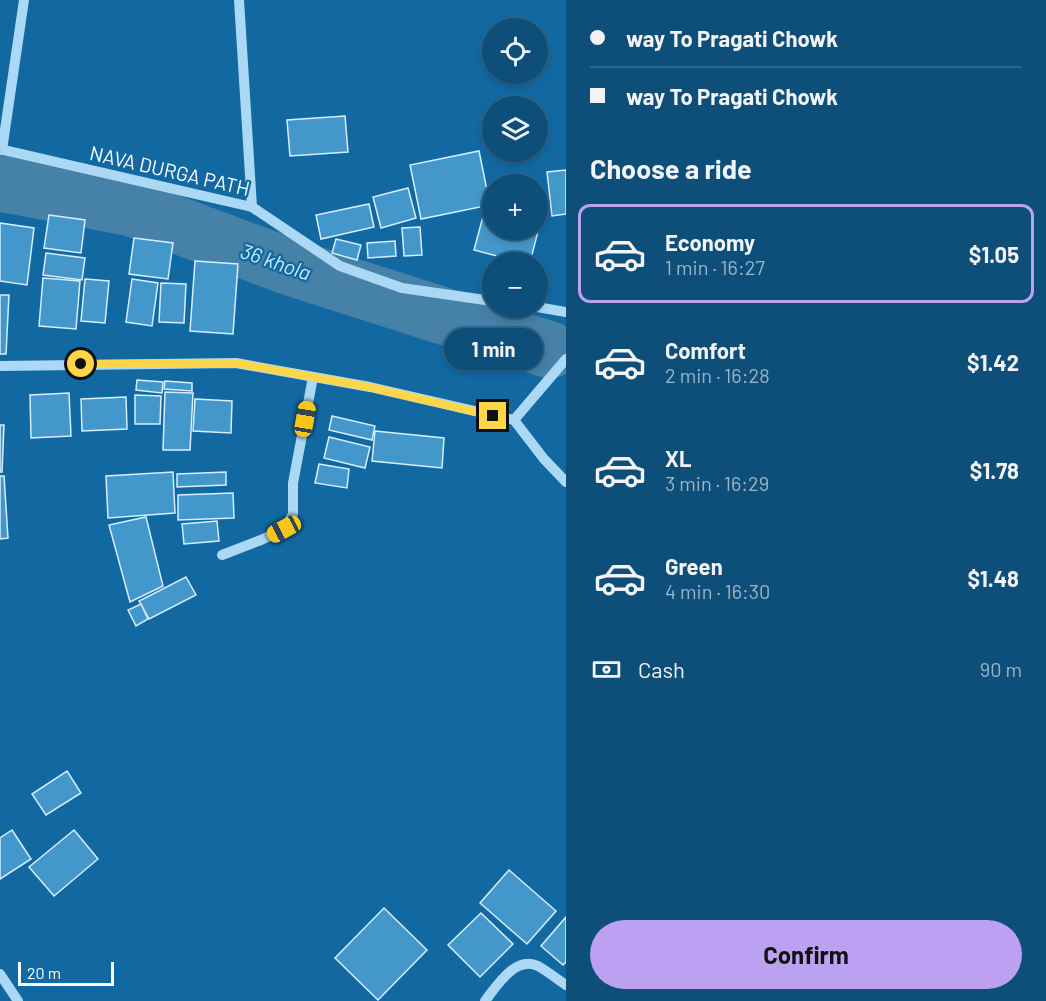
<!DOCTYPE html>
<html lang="en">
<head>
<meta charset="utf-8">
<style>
	body { margin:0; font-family:Barlow,sans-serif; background:#1c5981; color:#f1f3f6; height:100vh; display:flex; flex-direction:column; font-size:22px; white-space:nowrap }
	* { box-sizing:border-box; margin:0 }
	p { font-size:20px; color:#9bb5c7 }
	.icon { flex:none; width:33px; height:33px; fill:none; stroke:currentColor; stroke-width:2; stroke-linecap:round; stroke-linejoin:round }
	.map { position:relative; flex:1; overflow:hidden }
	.side { display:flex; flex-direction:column; background:#0e4f7a; width:480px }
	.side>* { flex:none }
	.top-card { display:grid; align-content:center; height:132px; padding:0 24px; background:#0e4f7a }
	.tools { position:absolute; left:482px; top:18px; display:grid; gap:12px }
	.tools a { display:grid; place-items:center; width:66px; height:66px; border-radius:50%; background:#0e4f7a; box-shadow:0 3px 9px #0003,0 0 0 2px #2e668b; font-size:30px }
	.scale { position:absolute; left:18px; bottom:15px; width:96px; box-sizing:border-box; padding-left:6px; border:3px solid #fff; border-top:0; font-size:16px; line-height:21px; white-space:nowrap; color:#fff; -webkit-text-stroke:4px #1269a2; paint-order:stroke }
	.end { position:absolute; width:27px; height:27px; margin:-14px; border:8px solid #ffd54a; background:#111; box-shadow:0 0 0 3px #111 }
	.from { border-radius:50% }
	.bubble { position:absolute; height:42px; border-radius:21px; background:#0e4f7a; box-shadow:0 3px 9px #0003,0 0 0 2px #2e668b; font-size:20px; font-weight:700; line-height:42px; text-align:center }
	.car { position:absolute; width:18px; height:36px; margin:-18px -9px; border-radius:8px; box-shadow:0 0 4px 2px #0007; background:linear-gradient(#f5c518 24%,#345 0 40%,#f5c518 0 76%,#345 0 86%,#f5c518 0) }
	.top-card b { display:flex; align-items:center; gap:21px; height:57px; font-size:22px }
	.top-card b+b { border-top:2px solid #2e668b }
	.top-card i { width:15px; height:15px; background:#f1f3f6 }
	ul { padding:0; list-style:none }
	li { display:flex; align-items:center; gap:18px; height:99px; margin:0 12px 9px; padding:0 12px; border:3px solid transparent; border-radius:12px }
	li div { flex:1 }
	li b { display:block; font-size:22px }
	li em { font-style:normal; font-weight:700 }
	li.selected { border-color:#bca0f2 }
	li>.icon { width:54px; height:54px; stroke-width:1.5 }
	h2 { padding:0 24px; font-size:27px; line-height:72px }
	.pay { display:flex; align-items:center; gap:15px; height:66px; padding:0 24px; font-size:22px }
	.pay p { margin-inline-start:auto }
	.primary-button { display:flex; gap:12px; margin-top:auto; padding:12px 24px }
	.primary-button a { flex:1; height:69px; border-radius:36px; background:#bca0f2; color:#111; font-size:24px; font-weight:700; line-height:69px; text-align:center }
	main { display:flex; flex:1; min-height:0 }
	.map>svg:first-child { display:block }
</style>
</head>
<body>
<main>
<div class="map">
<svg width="566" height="1001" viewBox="0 0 566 1001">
	<rect width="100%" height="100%" fill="#1269a2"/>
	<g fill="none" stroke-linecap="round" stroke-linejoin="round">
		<polyline stroke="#4681a8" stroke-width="57" points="0,183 132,208 287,266 550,350"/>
	</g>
	<g fill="#4497cb" stroke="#d5eefe" stroke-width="1.5">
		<polygon points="345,116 348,152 290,156 287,120"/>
		<polygon points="479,151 490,205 421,219 410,165"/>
		<polygon points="566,170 566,214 552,216 547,172"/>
		<polygon points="408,188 416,218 381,228 373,197"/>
		<polygon points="369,204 374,227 321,239 316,215"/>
		<polygon points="485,209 492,211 492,230 537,230 537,223 540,224 530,262 520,262 474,250"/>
		<polygon points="49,215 85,220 81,253 44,248"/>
		<polygon points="0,223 34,228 27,285 0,281"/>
		<polygon points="420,227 422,255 404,256 402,228"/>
		<polygon points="134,238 173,243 168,279 129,274"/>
		<polygon points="336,239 361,245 357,260 332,253"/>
		<polygon points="395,241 396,256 368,258 367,243"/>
		<polygon points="46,253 85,258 82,280 43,275"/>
		<polygon points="195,261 238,264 233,334 190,331"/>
		<polygon points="43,278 80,281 76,329 39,326"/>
		<polygon points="85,279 109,281 105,323 81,321"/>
		<polygon points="132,279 158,283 152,326 126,322"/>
		<polygon points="161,283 186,284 184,323 159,322"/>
		<polygon points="0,295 9,295 6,354 0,354"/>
		<polygon points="137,380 163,382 162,393 136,390"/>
		<polygon points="165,381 192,383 192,391 164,389"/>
		<polygon points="165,392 193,393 190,450 163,450"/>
		<polygon points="69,393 71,436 31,438 30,395"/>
		<polygon points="135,395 161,396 160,424 135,424"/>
		<polygon points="126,397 127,429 82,431 81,399"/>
		<polygon points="195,399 232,401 231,433 193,431"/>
		<polygon points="332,416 375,426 372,440 329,430"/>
		<polygon points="0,425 4,425 2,472 0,472"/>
		<polygon points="375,431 444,438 442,468 372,461"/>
		<polygon points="329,437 370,447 365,468 324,458"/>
		<polygon points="319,464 349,469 347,488 315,483"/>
		<polygon points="173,472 175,513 108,518 106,476"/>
		<polygon points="226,472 226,485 177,487 177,474"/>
		<polygon points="0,476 4,476 8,538 0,539"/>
		<polygon points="233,493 234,518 178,520 178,495"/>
		<polygon points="146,517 163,586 130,602 109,525"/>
		<polygon points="217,521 219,541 184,544 182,524"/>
		<polygon points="186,577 196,595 149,619 139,601"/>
		<polygon points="141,604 148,619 136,626 128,610"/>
		<polygon points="67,771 81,793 46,815 32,794"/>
		<polygon points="12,830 31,859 0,879 0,838"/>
		<polygon points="74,830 98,859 54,896 29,867"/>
		<polygon points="509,870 556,911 527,944 480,903"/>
		<polygon points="384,908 427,950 378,1000 335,958"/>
		<polygon points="481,913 513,944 480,977 448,945"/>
		<polygon points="566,917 566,962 563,965 541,946"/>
	</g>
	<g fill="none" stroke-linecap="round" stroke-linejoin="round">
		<g stroke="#abd9f5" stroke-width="10">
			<polyline points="239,0 252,207"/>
			<polyline points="0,149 252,207 340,266 402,288 492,301"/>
			<polyline points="2,150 24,0"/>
			<polyline points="537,307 566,312"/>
			<polyline points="0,366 236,363 370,387 514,420 544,459 566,482"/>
			<polyline points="514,420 566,359"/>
			<polyline points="222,555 261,540 284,529 293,514 293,483 313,377"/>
			<polyline points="0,974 18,1001"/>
			<path d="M485 1001C496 987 515 955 538 966 547 971 557 979 566 985"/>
		</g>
	</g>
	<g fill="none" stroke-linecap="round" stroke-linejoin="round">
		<polyline stroke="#ffd54a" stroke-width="8" points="81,364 236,363 369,387 493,416"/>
	</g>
	<g text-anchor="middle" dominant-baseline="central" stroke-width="4.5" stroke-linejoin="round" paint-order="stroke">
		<g font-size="20" fill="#fff" stroke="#1269a2">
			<text transform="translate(170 170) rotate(13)">NAVA DURGA PATH</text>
		</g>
		<g font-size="21" font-style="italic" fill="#c6e8fc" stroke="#1269a2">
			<text transform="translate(276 261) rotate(19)">36 khola</text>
		</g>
	</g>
</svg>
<div class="tools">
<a><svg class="icon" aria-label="locate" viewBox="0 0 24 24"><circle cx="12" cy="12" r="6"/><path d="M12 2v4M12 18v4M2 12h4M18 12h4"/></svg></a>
<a><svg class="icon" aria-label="layers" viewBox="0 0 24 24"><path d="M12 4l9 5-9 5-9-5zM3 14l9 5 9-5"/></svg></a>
<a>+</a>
<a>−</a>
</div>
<div class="scale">20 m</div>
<i class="end from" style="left:81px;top:364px"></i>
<i class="end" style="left:493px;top:416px"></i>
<div class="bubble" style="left:444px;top:328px;width:99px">1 min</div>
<i class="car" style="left:305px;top:419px;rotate:10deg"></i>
<i class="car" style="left:284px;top:529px;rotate:242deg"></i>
</div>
<section class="side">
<div class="top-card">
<b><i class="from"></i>way To Pragati Chowk</b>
<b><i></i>way To Pragati Chowk</b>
</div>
<h2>Choose a ride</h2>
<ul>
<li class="selected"><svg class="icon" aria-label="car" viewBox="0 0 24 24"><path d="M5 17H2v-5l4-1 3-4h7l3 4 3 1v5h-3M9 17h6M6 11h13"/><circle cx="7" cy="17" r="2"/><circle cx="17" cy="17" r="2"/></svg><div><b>Economy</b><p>1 min · 16:27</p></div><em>$1.05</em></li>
<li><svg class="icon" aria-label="car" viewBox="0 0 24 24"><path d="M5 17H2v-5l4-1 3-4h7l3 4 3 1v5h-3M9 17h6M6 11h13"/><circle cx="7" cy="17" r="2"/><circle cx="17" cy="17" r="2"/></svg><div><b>Comfort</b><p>2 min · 16:28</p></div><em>$1.42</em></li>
<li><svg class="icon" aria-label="car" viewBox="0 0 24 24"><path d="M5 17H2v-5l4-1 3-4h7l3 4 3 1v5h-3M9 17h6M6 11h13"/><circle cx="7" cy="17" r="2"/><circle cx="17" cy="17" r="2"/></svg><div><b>XL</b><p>3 min · 16:29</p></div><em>$1.78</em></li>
<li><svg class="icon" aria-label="car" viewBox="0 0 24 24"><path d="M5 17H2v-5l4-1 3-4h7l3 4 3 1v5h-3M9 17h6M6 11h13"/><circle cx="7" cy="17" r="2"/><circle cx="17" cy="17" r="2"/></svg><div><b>Green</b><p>4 min · 16:30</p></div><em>$1.48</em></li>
</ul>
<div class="pay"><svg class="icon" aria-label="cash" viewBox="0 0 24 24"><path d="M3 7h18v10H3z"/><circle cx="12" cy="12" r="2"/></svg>Cash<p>90 m</p></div>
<div class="primary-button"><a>Confirm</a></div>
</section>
</main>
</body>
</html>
